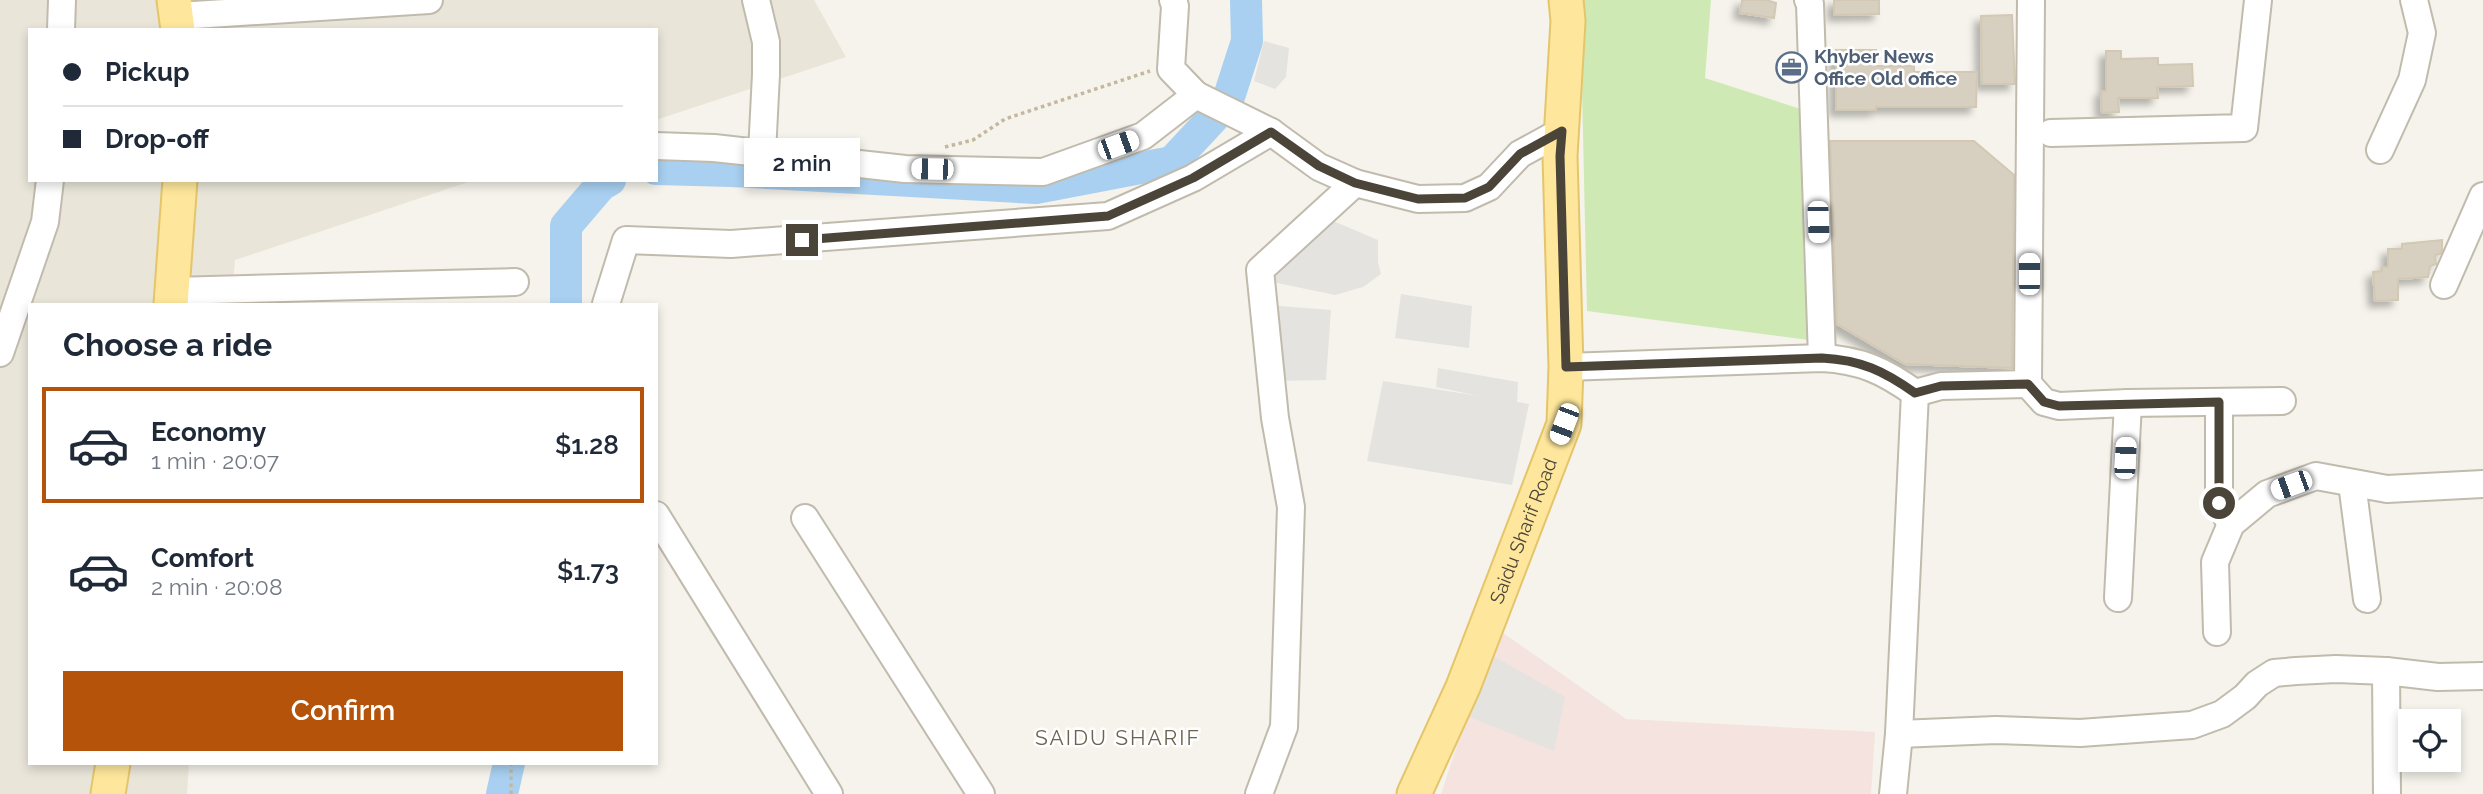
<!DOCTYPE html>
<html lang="en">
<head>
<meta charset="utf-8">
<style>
	body { margin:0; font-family:Raleway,sans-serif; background:#f2f2f3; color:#1f2937; height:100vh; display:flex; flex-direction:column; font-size:26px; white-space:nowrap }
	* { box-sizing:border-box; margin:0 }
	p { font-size:23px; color:#747a83 }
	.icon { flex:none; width:38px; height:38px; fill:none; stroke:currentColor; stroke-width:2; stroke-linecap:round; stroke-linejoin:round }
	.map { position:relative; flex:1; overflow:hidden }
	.panel { position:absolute; left:28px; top:303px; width:630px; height:462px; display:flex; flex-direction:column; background:#fff; border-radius:0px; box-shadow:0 4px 10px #0003 }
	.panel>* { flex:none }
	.banner { position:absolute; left:28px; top:28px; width:630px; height:154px; border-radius:0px; box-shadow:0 4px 10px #0003; display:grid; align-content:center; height:154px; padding:0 35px; background:#fff }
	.buttons { position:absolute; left:2398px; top:709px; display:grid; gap:14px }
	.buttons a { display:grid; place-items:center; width:63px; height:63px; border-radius:0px; background:#fff; box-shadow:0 4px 10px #0003; font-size:35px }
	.end { position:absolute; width:32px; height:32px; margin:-16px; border:9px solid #4a4439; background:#fff; box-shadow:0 0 0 4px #fff }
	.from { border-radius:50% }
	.bubble { position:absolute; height:49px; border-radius:0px; background:#fff; box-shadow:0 4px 10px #0003; font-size:23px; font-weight:600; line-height:49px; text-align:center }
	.car { position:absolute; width:21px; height:42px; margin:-21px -10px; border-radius:9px; box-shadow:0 0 5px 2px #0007; background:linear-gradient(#fff 24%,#345 0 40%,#fff 0 76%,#345 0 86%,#fff 0) }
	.banner b { display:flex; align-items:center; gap:24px; height:66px; font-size:26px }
	.banner b+b { border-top:2px solid #e0e1e3 }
	.banner i { width:18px; height:18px; background:#1f2937 }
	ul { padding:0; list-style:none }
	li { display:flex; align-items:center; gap:21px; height:116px; margin:0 14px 10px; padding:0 21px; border:4px solid transparent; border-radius:0px }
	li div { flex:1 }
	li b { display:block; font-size:26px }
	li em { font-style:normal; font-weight:600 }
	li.selected { border-color:#b45309 }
	li>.icon { width:63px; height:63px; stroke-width:1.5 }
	h2 { padding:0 35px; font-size:32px; line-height:84px }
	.action { display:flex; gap:14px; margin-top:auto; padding:14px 35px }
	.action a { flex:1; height:80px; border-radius:0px; background:#b45309; color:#fff; font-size:28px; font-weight:600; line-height:80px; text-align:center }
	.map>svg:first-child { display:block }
</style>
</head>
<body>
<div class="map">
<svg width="2483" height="794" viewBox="0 0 2483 794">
	<defs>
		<filter id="shadow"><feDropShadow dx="-6" dy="6" stdDeviation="3.5" flood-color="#0004"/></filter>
	</defs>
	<rect width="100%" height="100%" fill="#f5f3eb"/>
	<polygon fill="#e9e5d9" points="0,0 814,0 846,57 656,120 656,30 30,30 30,180 474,180 235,260 231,304 30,304 30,763 189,763 187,794 0,794"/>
	<polygon fill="#f5e3df" points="1496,628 1626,719 1875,732 1871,794 1441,794"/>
	<polygon fill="#cfe9b4" points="1580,0 1711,0 1705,78 1816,114 1809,340 1587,311"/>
	<g fill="#e4e3df">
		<polygon points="1264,41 1289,48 1286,77 1275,89 1254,81"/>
		<polygon points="1326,218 1378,240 1378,262 1381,274 1363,287 1335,295 1263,280"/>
		<polygon points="1401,294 1472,306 1469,348 1395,338"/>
		<polygon points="1267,305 1331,310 1326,380 1274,381"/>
		<polygon points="1438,368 1518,382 1517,402 1529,404 1512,485 1367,461 1383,381 1479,396 1436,387"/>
		<polygon points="1488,653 1565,697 1554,751 1462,714"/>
	</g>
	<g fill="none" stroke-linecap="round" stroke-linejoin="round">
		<g stroke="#a9d0f1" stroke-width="32">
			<polyline points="656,169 731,171 1036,188 1172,162 1227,103 1247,41 1246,0"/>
			<polyline points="566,304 566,226 601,185 610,180"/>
			<polyline points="502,794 509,763"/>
		</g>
	</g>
	<g fill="#d7cfc0" stroke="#d2c8b3" stroke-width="2" filter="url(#shadow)">
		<polygon points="1742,0 1766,0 1776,3 1774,18 1740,13"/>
		<polygon points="1834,0 1879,0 1879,14 1834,15"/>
		<polygon points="2012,15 2015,84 1982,84 1981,16"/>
		<polygon points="1836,50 1876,50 1876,66 1914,66 1914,72 1977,72 1976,107 1876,107 1876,110 1836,110"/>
		<polygon points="2106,51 2121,51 2121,59 2158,58 2158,65 2192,64 2193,86 2157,87 2158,98 2118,98 2119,112 2102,113 2101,91 2106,91"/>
		<polygon points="1830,141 1974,141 2014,175 2012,368 1905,364 1837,324"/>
		<polygon points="2442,240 2442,250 2440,254 2435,255 2436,264 2430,266 2428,277 2398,279 2398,300 2375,301 2373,272 2382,271 2382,267 2388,267 2388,249 2402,249 2402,244"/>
	</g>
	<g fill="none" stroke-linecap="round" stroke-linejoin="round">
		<defs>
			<g id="minor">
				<polyline points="756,0 766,42 766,74 762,153"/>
				<polyline points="1808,0 1810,4 1822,358"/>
				<polyline points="2031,0 2028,384 2044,402 2059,406 2128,403 2282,401"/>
				<polyline points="178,16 429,0"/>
				<polyline points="61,30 62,0"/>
				<polyline points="1196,95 1271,132"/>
				<polyline points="2051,133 2244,128 2258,0"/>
				<polyline points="656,146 714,148 905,169 1043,172 1143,136 1196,95 1171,69 1175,6 1173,0"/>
				<polyline points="2380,150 2412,80 2422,33 2414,0"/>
				<polyline points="2444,285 2483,196"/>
				<polyline points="173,291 515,282"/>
				<polyline points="606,304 626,240 731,244 1108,216 1193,178 1271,132 1319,167 1355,183 1418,199 1465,198 1489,187 1520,154 1562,131"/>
				<polyline points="0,353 45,222 50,180"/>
				<path d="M1566 367 1822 358C1861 360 1884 371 1915 393"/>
				<polyline points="1915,393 1941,386 2028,384"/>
				<polyline points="2219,402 2219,503 2231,524"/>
				<polyline points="2352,483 2367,599"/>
				<polyline points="656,515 829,794"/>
				<polyline points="805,518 981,794"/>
				<polyline points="2118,598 2128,403"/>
				<polyline points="2217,632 2215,562 2231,524 2267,494 2316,476 2387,489 2483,484"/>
				<polyline points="2386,671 2387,794"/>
				<polyline points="1899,734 1996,730 2080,733 2192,725 2222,714 2245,697 2257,684 2274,673 2296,671 2336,669 2386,671 2438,677 2483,676"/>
				<polyline points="1259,794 1284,727 1291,507 1275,418 1260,270 1355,183"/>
				<polyline points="1893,794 1899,734 1915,393"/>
			</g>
			<g id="major">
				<polyline points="174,0 178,30"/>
				<polyline points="171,304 180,180"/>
				<polyline points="108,794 113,763"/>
				<path id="s1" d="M1414 794 1463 687 1564 424 1566 367 1560 156 1568 21 1566 0"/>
			</g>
		</defs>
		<use href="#minor" stroke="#c1bbad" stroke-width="30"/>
		<use href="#major" stroke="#e5c56a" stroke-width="37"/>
		<g stroke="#c3b89e" stroke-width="3.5" stroke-dasharray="3.5 3.5" stroke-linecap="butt">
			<polyline points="945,147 973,140 1005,119 1150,71"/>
			<polyline points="511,794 511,763"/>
		</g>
		<use href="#minor" stroke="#fff" stroke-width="26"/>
		<use href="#major" stroke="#fee79c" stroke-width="33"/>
	</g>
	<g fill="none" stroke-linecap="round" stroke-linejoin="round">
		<path stroke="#4a4439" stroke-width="9" d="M802 240 1108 216 1193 178 1271 132 1319 166 1355 183 1418 199 1465 198 1489 187 1520 154 1562 131 1560 156 1566 367 1822 358C1861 360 1884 371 1915 393L1941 386 2028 384 2044 402 2059 406 2219 402V503"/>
	</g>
	<defs>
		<symbol id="office-ring" viewBox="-11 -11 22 22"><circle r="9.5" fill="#fff" stroke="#5c6f8a" stroke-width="1.5"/><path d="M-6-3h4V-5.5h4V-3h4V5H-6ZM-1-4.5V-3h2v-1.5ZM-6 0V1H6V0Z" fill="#5c6f8a"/></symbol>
	</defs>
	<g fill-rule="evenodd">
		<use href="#office-ring" x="1774" y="50" width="35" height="35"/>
	</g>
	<g text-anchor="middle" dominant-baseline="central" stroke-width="5" stroke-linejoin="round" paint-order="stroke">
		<g font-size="19" font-weight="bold" fill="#4e5e75" stroke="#fff" text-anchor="start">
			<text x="1814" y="56">Khyber News<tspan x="1814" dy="22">Office Old office</tspan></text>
		</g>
		<g font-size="19" fill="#4a4439" stroke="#fff">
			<text stroke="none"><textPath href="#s1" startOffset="285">Saidu Sharif Road</textPath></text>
		</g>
		<g font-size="21" letter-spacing="2" fill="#6d6350" stroke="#fff">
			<text x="1118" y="737">SAIDU SHARIF</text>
		</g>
	</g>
</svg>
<div class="buttons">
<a><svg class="icon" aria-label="locate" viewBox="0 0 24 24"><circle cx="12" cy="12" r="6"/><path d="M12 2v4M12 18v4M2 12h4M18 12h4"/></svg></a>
</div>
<i class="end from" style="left:2219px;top:503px"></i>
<i class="end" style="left:802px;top:240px"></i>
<div class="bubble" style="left:744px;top:138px;width:116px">2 min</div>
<i class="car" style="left:1118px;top:145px;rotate:70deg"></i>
<i class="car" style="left:932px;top:169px;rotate:271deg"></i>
<i class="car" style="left:1818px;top:222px;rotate:178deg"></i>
<i class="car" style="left:2029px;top:274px;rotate:0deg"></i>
<i class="car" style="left:1564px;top:424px;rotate:201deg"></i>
<i class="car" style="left:2125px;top:458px;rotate:3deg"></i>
<i class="car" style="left:2291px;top:485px;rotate:250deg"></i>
<div class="banner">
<b><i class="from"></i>Pickup</b>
<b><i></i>Drop-off</b>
</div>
<section class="panel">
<h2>Choose a ride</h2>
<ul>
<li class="selected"><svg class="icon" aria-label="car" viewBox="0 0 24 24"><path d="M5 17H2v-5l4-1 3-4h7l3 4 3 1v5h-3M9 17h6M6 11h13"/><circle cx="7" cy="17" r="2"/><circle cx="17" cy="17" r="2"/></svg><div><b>Economy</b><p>1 min · 20:07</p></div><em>$1.28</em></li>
<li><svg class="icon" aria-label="car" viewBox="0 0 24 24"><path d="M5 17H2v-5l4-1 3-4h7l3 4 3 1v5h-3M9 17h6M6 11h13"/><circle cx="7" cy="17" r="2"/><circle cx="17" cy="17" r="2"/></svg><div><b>Comfort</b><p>2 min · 20:08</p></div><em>$1.73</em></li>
</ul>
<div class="action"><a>Confirm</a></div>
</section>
</div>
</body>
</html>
